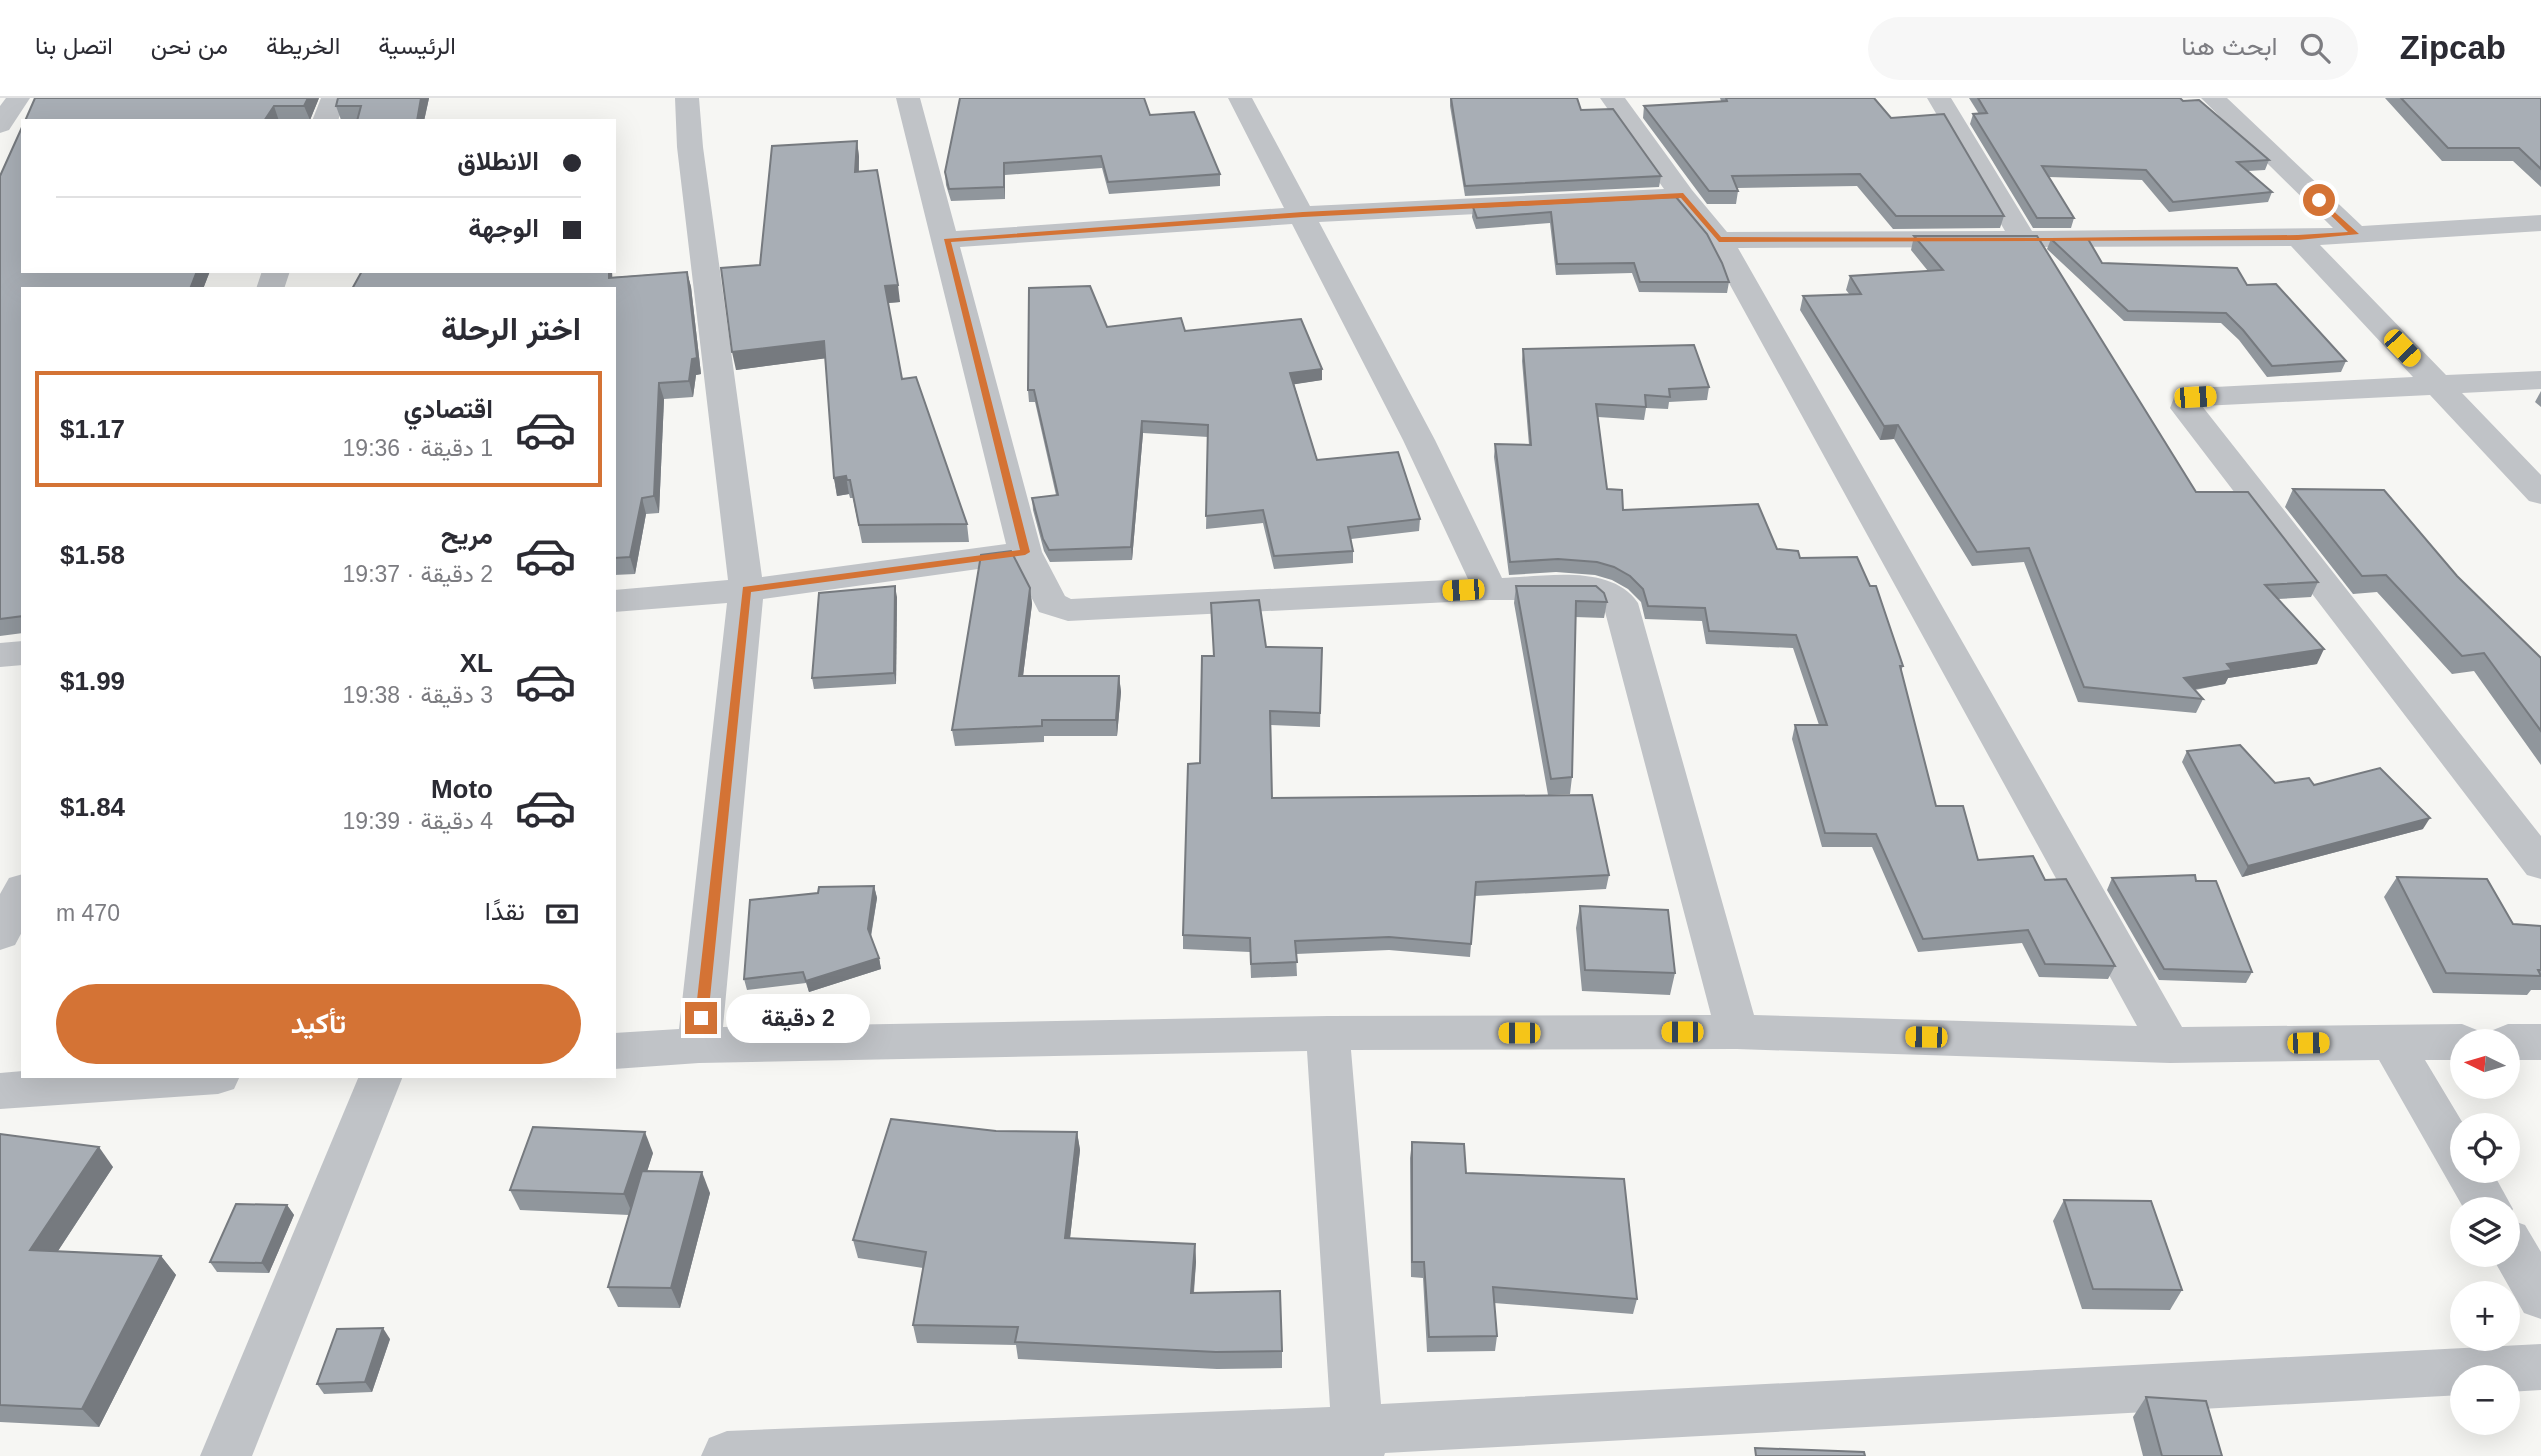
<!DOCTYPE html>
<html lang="ar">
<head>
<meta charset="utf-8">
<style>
	body { margin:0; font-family:Arial,Vazirmatn,sans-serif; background:#f7f7f7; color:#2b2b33; direction:rtl; height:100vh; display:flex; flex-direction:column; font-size:26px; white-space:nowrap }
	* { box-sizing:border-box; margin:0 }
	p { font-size:23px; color:#7c7c81 }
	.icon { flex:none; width:38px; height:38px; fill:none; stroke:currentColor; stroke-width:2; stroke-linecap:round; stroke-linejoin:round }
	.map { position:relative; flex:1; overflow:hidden; direction:ltr }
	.side { position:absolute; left:21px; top:189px; width:595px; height:791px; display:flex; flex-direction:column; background:#fff; border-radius:0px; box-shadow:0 7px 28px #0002; direction:rtl }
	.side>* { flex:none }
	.top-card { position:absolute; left:21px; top:21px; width:595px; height:154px; border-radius:0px; box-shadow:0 7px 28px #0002; direction:rtl; display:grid; align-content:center; height:154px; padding:0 35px; background:#fff }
	.needle { width:46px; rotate:275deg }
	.fabs { position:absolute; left:2450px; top:931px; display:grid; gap:14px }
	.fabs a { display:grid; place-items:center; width:70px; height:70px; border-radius:50%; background:#fff; box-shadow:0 7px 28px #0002; font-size:35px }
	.end { position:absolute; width:32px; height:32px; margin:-16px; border:9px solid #d47335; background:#fff; box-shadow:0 0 0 4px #fff }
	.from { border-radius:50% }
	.bubble { position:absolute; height:49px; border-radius:24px; background:#fff; box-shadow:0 7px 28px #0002; font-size:23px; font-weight:700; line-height:49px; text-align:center; direction:rtl }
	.car { position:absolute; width:21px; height:42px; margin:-21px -10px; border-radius:9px; box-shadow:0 0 5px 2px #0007; background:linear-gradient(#f5c518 24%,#345 0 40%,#f5c518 0 76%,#345 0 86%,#f5c518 0) }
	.top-card b { display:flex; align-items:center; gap:24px; height:66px; font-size:26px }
	.top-card b+b { border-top:2px solid #e1e1e2 }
	.top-card i { width:18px; height:18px; background:#2b2b33 }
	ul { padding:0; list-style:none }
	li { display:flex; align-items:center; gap:21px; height:116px; margin:0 14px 10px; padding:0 21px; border:4px solid transparent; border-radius:0px }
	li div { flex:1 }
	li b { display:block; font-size:26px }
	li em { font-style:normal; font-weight:700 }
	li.on { border-color:#d47335 }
	li>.icon { width:63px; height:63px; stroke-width:1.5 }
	h2 { padding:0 35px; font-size:32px; line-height:84px }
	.pay { display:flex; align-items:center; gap:18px; height:77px; padding:0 35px; font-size:26px }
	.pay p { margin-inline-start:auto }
	.button { display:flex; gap:14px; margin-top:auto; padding:14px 35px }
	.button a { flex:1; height:80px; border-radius:42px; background:#d47335; color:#fff; font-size:28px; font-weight:700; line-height:80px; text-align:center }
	header { display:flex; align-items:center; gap:42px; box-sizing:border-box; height:98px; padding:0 35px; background:#fff; border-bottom:2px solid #e1e1e2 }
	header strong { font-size:33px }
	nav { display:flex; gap:38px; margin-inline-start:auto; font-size:24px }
	.search { width:490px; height:63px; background:#f7f7f7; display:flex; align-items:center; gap:18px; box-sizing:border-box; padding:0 24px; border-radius:38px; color:#7c7c81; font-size:26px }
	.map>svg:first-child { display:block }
</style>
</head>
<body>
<header>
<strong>Zipcab</strong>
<div class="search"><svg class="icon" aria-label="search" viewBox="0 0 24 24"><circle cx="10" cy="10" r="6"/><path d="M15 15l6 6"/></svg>ابحث هنا</div>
<nav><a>الرئيسية</a><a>الخريطة</a><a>من نحن</a><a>اتصل بنا</a></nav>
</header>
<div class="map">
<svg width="2541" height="1358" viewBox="0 0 2541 1358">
	<rect width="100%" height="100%" fill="#f6f6f3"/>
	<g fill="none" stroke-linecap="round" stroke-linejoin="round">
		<g fill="#c0c3c7" fill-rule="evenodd">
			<polygon points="6,0 30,0 9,32 0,35 0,8"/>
			<polygon points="321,0 345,0 338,23 312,23"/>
			<path d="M675 0H699L703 49 762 479 1006 446 896 0H920L956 133 1284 110 1228 0H1252L1310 108 1664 91 1600 0H1625L1692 92 1727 134 2005 133 1927 0H1951L2032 133 2333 130 2201 0H2227L2362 128 2541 117V133L2320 147 2446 277 2541 273V291L2462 295 2541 377V406L2529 403 2430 297 2202 308 2541 738V781L2527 777 2170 310 2175 297 2195 290 2413 279 2291 148 1738 150 2182 929 2462 926 2477 932 2484 943H2462V962H2425L2464 1027 2462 1073H2492L2513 1111 2508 1121V1111H2464L2379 962 2170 965 1737 951 1351 952 1381 1306 2541 1246V1292L2508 1294V1279H2462V1297L1385 1355 1384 1358H701L709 1340 727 1333 1330 1309 1307 953 699 965 614 971V935L679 931 727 505 614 514V492L728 482 677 49ZM1676 106 1707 145 2137 928 1754 917 1638 505C1611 465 1543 479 1502 480L1435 342 1319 124ZM1292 126 1403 342 1468 481 1071 501 1065 498 1042 454 960 149ZM1014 466 1039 514 1068 523 1490 502H1594L1604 510 1711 917 1328 918 723 929 763 501Z"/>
			<polygon points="262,173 290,173 284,191 256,191"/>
			<polygon points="23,543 23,567 0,569 0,545"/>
			<polygon points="23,776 23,832 15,847 0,852 0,796 9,780"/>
			<polygon points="2508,926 2541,926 2541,962 2508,962 2508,943 2486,943 2493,932"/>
			<polygon points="23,973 23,978 240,978 234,991 218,996 0,1011 0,975"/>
			<polygon points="359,978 403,978 252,1358 200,1358"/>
			<polygon points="2508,1121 2525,1127 2541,1154 2541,1221 2524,1215 2491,1157 2508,1157"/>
		</g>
	</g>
	<g fill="#90969c">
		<polygon points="319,0 310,22 25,23"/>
		<polygon points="338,0 429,0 424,23 341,22 336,8"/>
		<polygon points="1450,0 1581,12 1661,78 1659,89 1465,98 1450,8"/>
		<polygon points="1720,0 1874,0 1891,20 2004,118 2000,130 1893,131 1857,88 1737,90 1738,93 1736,106 1707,106 1643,20 1644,8 1721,3"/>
		<polygon points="1969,0 2180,0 2183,3 2269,62 2265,72 2248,73 2272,94 2268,104 2169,114 2142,82 2049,79 2074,120 2071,130 2033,130 1970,26 1973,16 1979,16"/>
		<polygon points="2385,0 2541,0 2541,89 2513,63 2442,63"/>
		<polygon points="1150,17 1220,76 1220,88 1109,96 1102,70 1005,77 1005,101 951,103 946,87 945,74"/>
		<polygon points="857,43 859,59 859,73 900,204 888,205 902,281 967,426 969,444 862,445 853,400 850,400 849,396 837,398 834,380 826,260 736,272 760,167"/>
		<polygon points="0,78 210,173 203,191 23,191 23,535 0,538"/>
		<polygon points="1676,99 1729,184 1727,195 1639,194 1632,175 1556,177 1550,125 1476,131 1472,119 1473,109"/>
		<polygon points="1914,138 2196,394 2318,484 2311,499 2278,501 2317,566 2228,580 2225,586 2195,592 2203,601 2196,615 2078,604 2024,464 1972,468 1894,341 1880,342 1800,212 1803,198 1850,197 1846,192 1850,178 1928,173 1911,152"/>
		<polygon points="2051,141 2102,165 2247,187 2346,263 2341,274 2267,279 2239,242 2221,225 2124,223 2047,151"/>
		<polygon points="612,173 612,179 687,174 691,189 701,276 696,277 693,299 664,301 659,415 646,416 635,476 614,477 614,191 352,191"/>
		<polygon points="1107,229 1185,233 1322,271 1322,282 1294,286 1317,362 1420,421 1419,433 1351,441 1353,453 1353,465 1274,471 1263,425 1206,431 1208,339 1143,335 1132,462 1050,464 1044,453 1033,412 1032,400 1056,397 1035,304 1029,304 1028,292"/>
		<polygon points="1523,251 1709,289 1707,302 1669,304 1668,311 1646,310 1644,322 1598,319 1607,391 1623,412 1777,451 1800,460 1903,568 1901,573 1936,708 1978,762 2045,782 2115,868 2108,881 2039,879 2022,845 1918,854 1872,749 1822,749 1792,641 1795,627 1819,627 1793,550 1706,546 1702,523 1645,521 1641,504 1628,491 1612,482 1595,477 1556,474 1509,477 1494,359 1495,346 1529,347 1522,263"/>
		<polygon points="2541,293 2541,309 2535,304"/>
		<polygon points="2293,391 2457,478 2541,560 2541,667 2474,573 2452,576 2377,494 2353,496 2285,409"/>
		<polygon points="1516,488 1607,504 1604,520 1575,519 1572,679 1570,696 1549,697 1609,777 1606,791 1475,798 1470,859 1389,852 1296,856 1297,878 1251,880 1250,854 1183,851 1183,837 1200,665 1266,549 1322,550 1320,629 1271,627 1272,700 1548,697 1514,505"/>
		<polygon points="1030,490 1032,506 1023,578 1119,578 1121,594 1117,638 1044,638 1044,644 955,648 952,632"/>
		<polygon points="897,499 896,586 814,591 812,580"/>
		<polygon points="2187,653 2275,685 2314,687 2423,731 2242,779 2182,664"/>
		<polygon points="2397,779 2513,826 2541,828 2541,892 2531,892 2527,897 2433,895 2384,799"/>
		<polygon points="2112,780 2196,783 2252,874 2246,885 2159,882 2107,792"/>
		<polygon points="874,788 877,800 871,839 879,860 881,871 809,894 806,885 747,892 744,881"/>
		<polygon points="1580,808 1675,875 1670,897 1582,893 1576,830"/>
		<polygon points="996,1033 1077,1034 1080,1052 1070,1140 1195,1146 1196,1164 1194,1195 1282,1253 1282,1270 1217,1271 1018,1261 1016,1247 917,1245 913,1227 923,1170 858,1160 853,1142"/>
		<polygon points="0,1036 113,1069 58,1153 161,1158 176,1177 99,1329 0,1324"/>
		<polygon points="1412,1044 1466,1075 1637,1201 1633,1216 1494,1205 1497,1238 1495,1253 1427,1254 1423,1180 1411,1179 1410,1060"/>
		<polygon points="653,1055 647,1073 710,1095 680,1210 618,1209 608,1189 629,1117 520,1112 510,1092"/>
		<polygon points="2064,1102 2182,1192 2170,1212 2082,1211 2053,1123"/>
		<polygon points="287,1107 294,1117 269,1175 217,1174 210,1164"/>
		<polygon points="390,1241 372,1294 324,1296 317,1286"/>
		<polygon points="2146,1299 2222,1358 2143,1358 2133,1319"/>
	</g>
	<g fill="#767a7f">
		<polygon points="308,0 319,0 310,22 304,8"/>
		<polygon points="421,0 429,0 424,23 417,23"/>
		<polygon points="274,8 279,23 264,23"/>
		<polygon points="857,43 859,59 858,90 855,74"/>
		<polygon points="1004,65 1005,77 1005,101 1004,89"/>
		<polygon points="197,173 210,173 203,191 190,191"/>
		<polygon points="609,173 612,173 613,191 609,180"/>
		<polygon points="687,174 691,189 701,276 696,277 693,299 689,283"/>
		<polygon points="898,187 900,204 888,205 885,188"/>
		<polygon points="824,243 828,260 736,272 732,254"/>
		<polygon points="1322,271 1322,282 1290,287 1290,275"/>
		<polygon points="659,285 664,301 659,415 654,398"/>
		<polygon points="1142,323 1143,335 1132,462 1131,449"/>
		<polygon points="1898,327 1894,341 1880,342 1884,328"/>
		<polygon points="846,378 849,396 837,398 834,380"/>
		<polygon points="642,400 646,416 635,476 630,459"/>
		<polygon points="895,488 897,499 896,586 894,575"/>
		<polygon points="1030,490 1032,506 1021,594 1019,578"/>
		<polygon points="2324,551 2317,566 2228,580 2225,586 2178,594 2184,580 2227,566"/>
		<polygon points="1119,578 1121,594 1117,638 1116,622"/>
		<polygon points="2430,720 2423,731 2242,779 2248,768"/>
		<polygon points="874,788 877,800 870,842 868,831"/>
		<polygon points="879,860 881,871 809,894 806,883"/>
		<polygon points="645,1034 653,1055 633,1117 624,1096"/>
		<polygon points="1077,1034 1080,1052 1068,1158 1065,1140"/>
		<polygon points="99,1049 113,1069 46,1171 30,1152"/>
		<polygon points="702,1074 710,1095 680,1210 671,1190"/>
		<polygon points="287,1107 294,1117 269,1175 262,1165"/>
		<polygon points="1195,1146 1196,1164 1192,1212 1191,1195"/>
		<polygon points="161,1158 176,1177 99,1329 82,1311"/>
		<polygon points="383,1230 390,1241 372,1294 365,1284"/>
	</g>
	<g fill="#a8aeb5" stroke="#767a7f" stroke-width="2">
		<polygon points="35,0 308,0 304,8 274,8 264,23 25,23"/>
		<polygon points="338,0 421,0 417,23 357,23 361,8 336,8"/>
		<polygon points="960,0 1144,0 1150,17 1194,14 1220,76 1108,84 1101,58 1004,65 1004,89 949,91 945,74"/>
		<polygon points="1451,0 1577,0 1581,12 1613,11 1661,78 1465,88"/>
		<polygon points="1726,0 1874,0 1891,20 1944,16 2004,118 1896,118 1860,76 1732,78 1738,93 1709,93 1644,8 1727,3"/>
		<polygon points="1978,0 2180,0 2183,3 2199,2 2269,62 2237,64 2272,94 2173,104 2146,72 2042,68 2074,120 2037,120 1973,16 1987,15"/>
		<polygon points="2401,0 2541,0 2541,71 2519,50 2448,50"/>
		<polygon points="23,27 23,173 197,173 190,191 23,191 23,518 0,521 0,78"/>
		<polygon points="857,43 855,74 877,72 898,187 885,188 902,281 916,279 967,426 859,427 850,382 847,382 846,378 834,380 824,243 732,254 721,170 760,167 772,48"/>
		<polygon points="1676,99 1707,136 1722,165 1729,184 1640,184 1634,165 1557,166 1551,114 1477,120 1473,109"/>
		<polygon points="1914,138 2037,138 2196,394 2248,394 2318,484 2265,487 2324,551 2227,566 2232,572 2184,580 2203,601 2084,589 2029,450 1977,454 1898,327 1884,328 1803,198 1861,196 1850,178 1943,172"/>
		<polygon points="2051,141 2088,141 2102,165 2237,170 2247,187 2276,186 2346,263 2272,268 2243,232 2226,215 2128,213"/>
		<polygon points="362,173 609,173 609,180 687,174 697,260 692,261 689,283 659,285 654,398 642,400 630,459 614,460 614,191 352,191"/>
		<polygon points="1090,188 1107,229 1181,220 1185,233 1301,221 1322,271 1290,275 1317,362 1398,354 1420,421 1348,429 1353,453 1274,458 1263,412 1206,418 1208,327 1142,323 1131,449 1049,452 1043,441 1032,400 1058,397 1034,292 1028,292 1029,190"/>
		<polygon points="1694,247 1709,289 1669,291 1670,299 1645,297 1646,309 1596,306 1607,391 1622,392 1623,412 1758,406 1777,451 1798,453 1800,460 1857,459 1870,488 1876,488 1903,568 1900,568 1936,708 1963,708 1978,762 2033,758 2045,782 2066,781 2115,868 2045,866 2028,832 1923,841 1876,736 1825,735 1795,627 1827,627 1796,537 1709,533 1705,510 1648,508 1643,491 1630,478 1614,469 1597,464 1558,461 1510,464 1495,346 1531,347 1523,251"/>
		<polygon points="2293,391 2384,392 2457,478 2541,560 2541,633 2484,555 2462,558 2386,477 2362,478"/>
		<polygon points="1011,453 1030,490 1019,578 1119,578 1116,622 1042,622 1042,628 952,632 981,457"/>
		<polygon points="895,488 894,575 812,580 819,495"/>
		<polygon points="1516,488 1596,488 1604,495 1607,504 1576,503 1572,679 1551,681"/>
		<polygon points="1259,502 1266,549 1322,550 1320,615 1270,613 1272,700 1592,697 1609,777 1476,784 1471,846 1389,839 1295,843 1297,864 1251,866 1250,840 1183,837 1188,666 1200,665 1202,558 1214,558 1211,505"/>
		<polygon points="2240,647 2275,685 2309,680 2314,687 2380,670 2430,720 2248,768 2187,653"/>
		<polygon points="2195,777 2196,783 2216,783 2252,874 2164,871 2112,780"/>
		<polygon points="2397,779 2487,781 2513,826 2541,828 2541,872 2538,872 2541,878 2446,875"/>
		<polygon points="874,788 868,831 879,860 806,883 803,874 744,881 750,802 818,795 819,789"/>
		<polygon points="1580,808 1668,812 1675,875 1585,872"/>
		<polygon points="891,1021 996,1033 1077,1034 1065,1140 1195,1146 1191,1195 1280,1193 1282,1253 1216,1254 1015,1244 1018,1229 913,1227 926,1154 853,1142"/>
		<polygon points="533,1029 645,1034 624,1096 510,1092"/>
		<polygon points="0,1036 99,1049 30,1152 161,1158 82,1311 0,1307"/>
		<polygon points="1412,1044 1464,1046 1466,1075 1624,1081 1637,1201 1493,1189 1497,1238 1429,1239 1424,1164 1412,1164"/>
		<polygon points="642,1073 702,1074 671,1190 608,1189"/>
		<polygon points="2064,1102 2151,1103 2182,1192 2093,1191"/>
		<polygon points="236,1106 287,1107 262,1165 210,1164"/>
		<polygon points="383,1230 365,1284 317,1286 337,1231"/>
		<polygon points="2146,1299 2206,1303 2222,1358 2162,1358"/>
		<polygon points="1755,1350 1864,1354 1865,1358 1756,1358"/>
	</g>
	<polygon fill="#d47335" points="1683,95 1721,139 2051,140 2298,137 2348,134 2317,104 2319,100 2359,136 2298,142 1719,144 1681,100 1303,119 951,144 1030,454 1025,457 751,494 708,920 706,924 697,924 695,920 743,489 1020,452 944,141 1303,114"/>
</svg>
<div class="fabs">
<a><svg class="needle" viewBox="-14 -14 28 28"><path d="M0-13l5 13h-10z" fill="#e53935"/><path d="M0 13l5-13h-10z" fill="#7c7c81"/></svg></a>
<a><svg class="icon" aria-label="locate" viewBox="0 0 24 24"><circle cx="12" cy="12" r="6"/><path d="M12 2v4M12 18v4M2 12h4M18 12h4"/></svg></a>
<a><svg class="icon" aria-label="layers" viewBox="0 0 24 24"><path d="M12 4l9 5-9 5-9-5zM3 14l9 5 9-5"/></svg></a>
<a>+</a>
<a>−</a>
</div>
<i class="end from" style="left:2319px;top:102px"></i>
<i class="end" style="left:701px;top:920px"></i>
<div class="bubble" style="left:726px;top:896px;width:144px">2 دقيقة</div>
<i class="car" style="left:2402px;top:250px;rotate:136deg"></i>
<i class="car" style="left:2195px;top:299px;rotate:87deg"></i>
<i class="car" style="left:1463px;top:492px;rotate:267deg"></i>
<i class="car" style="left:1682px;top:934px;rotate:270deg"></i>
<i class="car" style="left:1519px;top:935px;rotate:270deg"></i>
<i class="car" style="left:1926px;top:939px;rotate:271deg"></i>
<i class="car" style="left:2308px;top:945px;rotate:89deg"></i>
<div class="top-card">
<b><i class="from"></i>الانطلاق</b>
<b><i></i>الوجهة</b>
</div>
<section class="side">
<h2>اختر الرحلة</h2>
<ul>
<li class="on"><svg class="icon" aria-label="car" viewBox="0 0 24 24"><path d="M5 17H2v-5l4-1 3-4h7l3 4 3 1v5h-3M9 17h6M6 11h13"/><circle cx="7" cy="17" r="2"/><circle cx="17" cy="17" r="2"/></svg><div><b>اقتصادي</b><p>1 دقيقة · 19:36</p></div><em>$1.17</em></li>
<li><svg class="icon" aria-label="car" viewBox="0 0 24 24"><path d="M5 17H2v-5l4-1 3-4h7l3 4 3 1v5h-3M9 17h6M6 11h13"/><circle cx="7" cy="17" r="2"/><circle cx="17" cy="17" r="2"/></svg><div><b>مريح</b><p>2 دقيقة · 19:37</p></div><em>$1.58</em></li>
<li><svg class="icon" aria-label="car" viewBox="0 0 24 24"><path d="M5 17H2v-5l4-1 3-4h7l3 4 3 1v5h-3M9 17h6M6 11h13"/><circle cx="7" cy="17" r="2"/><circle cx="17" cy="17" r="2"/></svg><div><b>XL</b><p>3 دقيقة · 19:38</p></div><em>$1.99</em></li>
<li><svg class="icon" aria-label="car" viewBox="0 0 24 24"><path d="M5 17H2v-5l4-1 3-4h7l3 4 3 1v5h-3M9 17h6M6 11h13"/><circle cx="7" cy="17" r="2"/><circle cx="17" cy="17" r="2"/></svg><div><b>Moto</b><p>4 دقيقة · 19:39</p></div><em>$1.84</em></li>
</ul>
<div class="pay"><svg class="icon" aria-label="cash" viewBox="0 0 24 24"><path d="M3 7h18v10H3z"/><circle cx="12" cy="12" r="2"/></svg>نقدًا<p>470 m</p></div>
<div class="button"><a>تأكيد</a></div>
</section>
</div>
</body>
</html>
